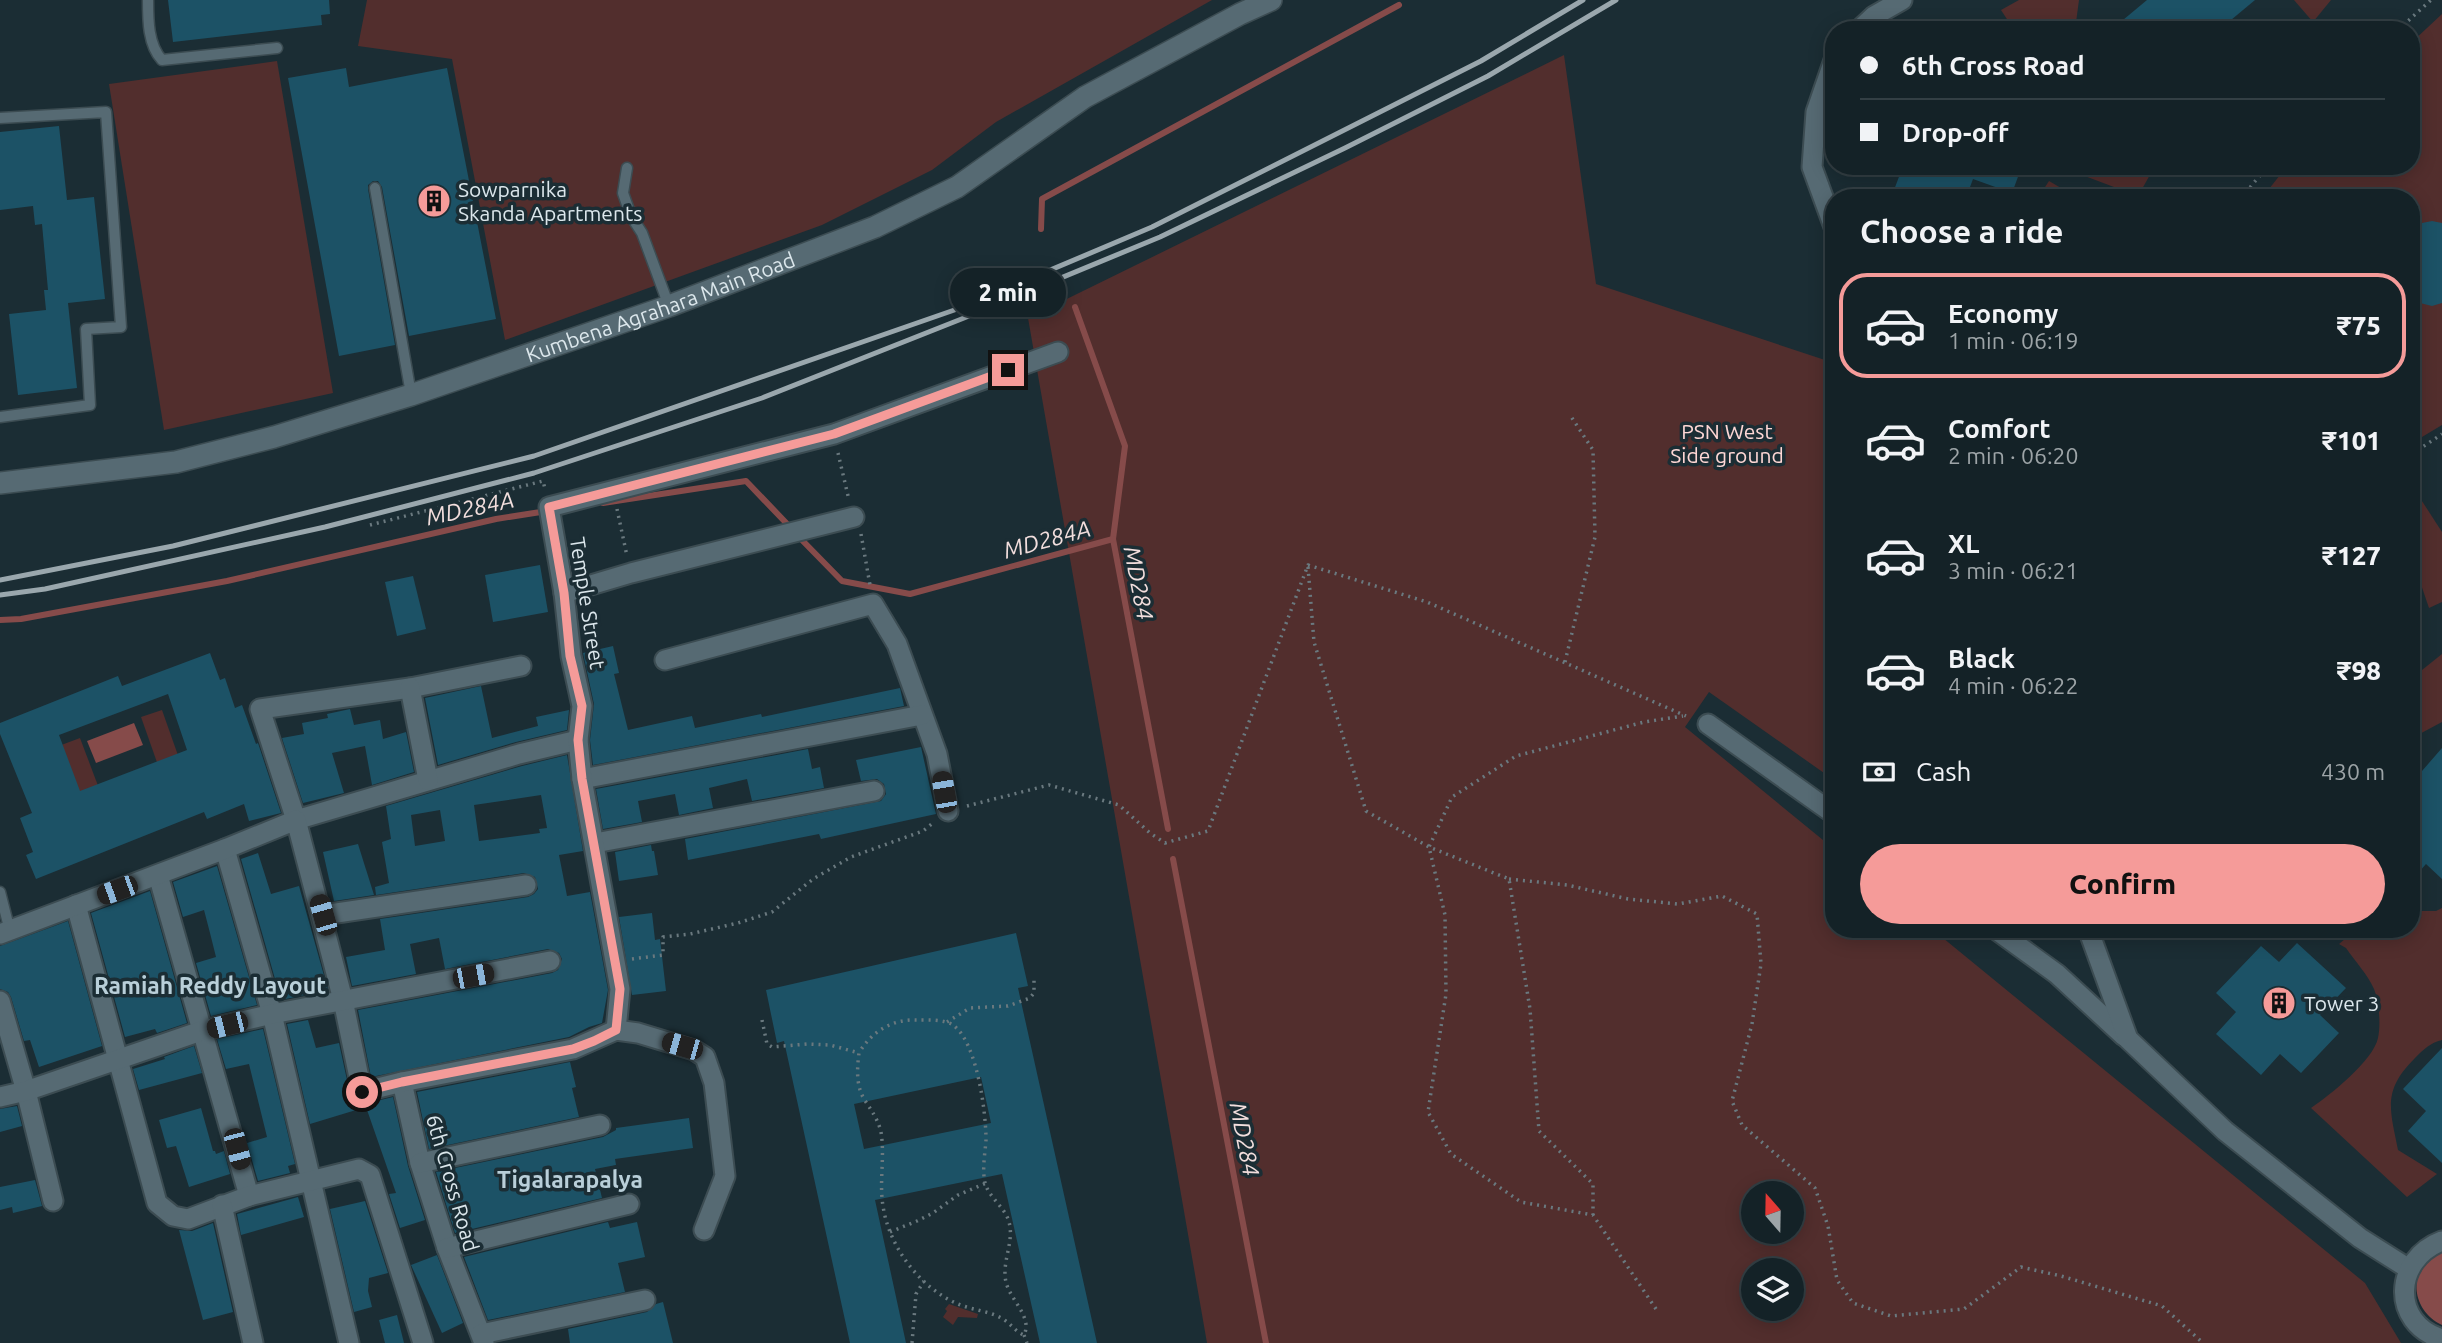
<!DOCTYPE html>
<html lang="en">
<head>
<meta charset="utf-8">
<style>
	body { margin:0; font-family:Ubuntu,sans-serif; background:#1d2a2f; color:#f1f3f6; height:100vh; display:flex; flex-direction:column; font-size:26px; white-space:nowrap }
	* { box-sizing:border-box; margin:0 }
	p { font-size:23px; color:#9da4a7 }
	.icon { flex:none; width:38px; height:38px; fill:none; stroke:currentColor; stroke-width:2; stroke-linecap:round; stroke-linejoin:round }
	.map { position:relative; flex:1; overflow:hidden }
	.sheet { position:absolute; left:1825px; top:189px; width:595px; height:749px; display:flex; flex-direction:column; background:#142227; border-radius:28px; box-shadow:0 4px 18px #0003,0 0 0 2px #333f44 }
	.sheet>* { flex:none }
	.top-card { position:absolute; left:1825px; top:21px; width:595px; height:154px; border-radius:28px; box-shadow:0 4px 18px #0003,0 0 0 2px #333f44; display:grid; align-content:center; height:154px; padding:0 35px; background:#142227 }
	.needle { width:46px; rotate:340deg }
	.buttons { position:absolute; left:1741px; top:1181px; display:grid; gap:14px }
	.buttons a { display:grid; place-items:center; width:63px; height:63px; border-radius:50%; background:#142227; box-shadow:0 4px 18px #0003,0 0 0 2px #333f44; font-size:35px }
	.end { position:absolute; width:32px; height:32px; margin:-16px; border:9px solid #f59b99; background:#111; box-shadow:0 0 0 4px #111 }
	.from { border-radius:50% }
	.bubble { position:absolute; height:49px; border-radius:24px; background:#142227; box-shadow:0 4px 18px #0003,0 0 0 2px #333f44; font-size:23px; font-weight:800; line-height:49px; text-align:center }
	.car { position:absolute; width:21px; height:42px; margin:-21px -10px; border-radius:9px; box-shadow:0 0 5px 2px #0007; background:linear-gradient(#222 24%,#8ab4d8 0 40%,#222 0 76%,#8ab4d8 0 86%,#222 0) }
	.top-card b { display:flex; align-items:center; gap:24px; height:66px; font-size:26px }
	.top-card b+b { border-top:2px solid #333f44 }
	.top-card i { width:18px; height:18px; background:#f1f3f6 }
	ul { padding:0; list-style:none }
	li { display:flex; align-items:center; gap:21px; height:105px; margin:0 14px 10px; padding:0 21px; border:4px solid transparent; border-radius:28px }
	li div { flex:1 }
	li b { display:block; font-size:26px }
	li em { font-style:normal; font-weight:800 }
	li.on { border-color:#f59b99 }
	li>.icon { width:63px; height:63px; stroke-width:1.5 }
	h2 { padding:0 35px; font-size:32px; line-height:84px }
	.pay { display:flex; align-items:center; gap:18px; height:77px; padding:0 35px; font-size:26px }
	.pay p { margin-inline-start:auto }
	.primary-button { display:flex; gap:14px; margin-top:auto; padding:14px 35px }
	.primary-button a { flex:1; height:80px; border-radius:42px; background:#f59b99; color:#111; font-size:28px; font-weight:800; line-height:80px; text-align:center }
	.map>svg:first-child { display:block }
</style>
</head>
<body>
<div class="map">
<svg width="2442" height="1343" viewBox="0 0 2442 1343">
	<rect width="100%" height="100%" fill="#1b2d34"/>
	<g fill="#522e2d" fill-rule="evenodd">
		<polygon points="367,0 1212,0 996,122 932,170 822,225 505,340 452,59 358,46"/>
		<polygon points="2019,0 2079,0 2075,30 2014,30 2001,10"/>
		<polygon points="2294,0 2331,0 2313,22"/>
		<polygon points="2442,14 2442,425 2412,443 2412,198 2262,198 2287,166 2412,166 2412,42"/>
		<path d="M1564 55 1596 284 1834 363V780L1709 692 1685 727 1834 849V929H1932L2365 1283 2401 1343H1207L1028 318ZM1754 1194H1792V1232H1754ZM1754 1270H1792V1309H1754Z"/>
		<polygon points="277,61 333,393 164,430 109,84"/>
		<polygon points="2058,166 2155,166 2138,196"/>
		<polygon points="2049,181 2078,198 2038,198"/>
		<polygon points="2420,498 2442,532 2442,602 2429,608 2412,558 2412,503"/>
		<polygon points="2442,654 2442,722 2412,738 2412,678"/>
		<polygon points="162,710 180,761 159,768 141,717"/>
		<polygon points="80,738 100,791 76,800 56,747"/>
		<path d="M2442 908V1040C2430 1043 2424 1049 2415 1058 2382 1091 2390 1109 2398 1150L2437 1174 2407 1197 2311 1108C2330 1095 2373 1061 2378 1038 2381 1024 2379 1002 2374 989 2368 975 2355 961 2346 948L2339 944 2357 929H2412V911H2436Z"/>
		<polygon points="949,1304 978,1314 977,1318 958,1317 953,1325 943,1317 947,1311 945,1309"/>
	</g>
	<g fill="#864b4a">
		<polygon points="134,723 143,745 96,763 87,741"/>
		<path d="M2442 1251V1325C2419 1315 2408 1286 2424 1264 2428 1258 2436 1255 2442 1251Z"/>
	</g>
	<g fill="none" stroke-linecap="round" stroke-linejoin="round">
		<g stroke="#864b4a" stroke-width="6">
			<polyline points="1041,229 1042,199 1399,5"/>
			<polyline points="1075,307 1125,446 1113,539 1168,829"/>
			<polyline points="603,503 746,481 791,528"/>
			<polyline points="798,536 842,581 910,594 1113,539"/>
			<polyline points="0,620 21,619 227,581 496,519 547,511"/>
			<polyline points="1173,859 1266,1343"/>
		</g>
	</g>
	<g fill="#1c5266" fill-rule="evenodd">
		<polygon points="168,0 329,0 330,14 321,15 322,25 173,42"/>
		<polygon points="2147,0 2255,0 2231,20 2240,30 2111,30"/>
		<polygon points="346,68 349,87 447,68 496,319 409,336 382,187 378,181 373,181 368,185 368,189 395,345 339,356 288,78"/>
		<polygon points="59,126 67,200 94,197 105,299 68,303 77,388 18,395 9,314 46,310 44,290 48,290 42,224 35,225 33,206 0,210 0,132"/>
		<polygon points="1903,166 2022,166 2012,193 1973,179 1966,198 1891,198"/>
		<polygon points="2432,221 2442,223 2442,303 2432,306 2412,301 2412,225"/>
		<polygon points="540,565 548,612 493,622 485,575"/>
		<polygon points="413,576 426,629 397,636 385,582"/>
		<polygon points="613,646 619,673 614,674 628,730 692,716 695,728 761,714 762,717 900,688 904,706 593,765 590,740 594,704 583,653"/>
		<path d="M210 653 220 680 225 678 235 708 242 705 256 744 258 743 281 813 249 821 244 804 207 819 204 812 36 879 26 855 33 852 20 818 32 813 0 734V723L118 676 122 686ZM168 694 187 750 80 791 59 735Z"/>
		<polygon points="481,686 492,738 538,726 536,717 569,710 567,730 516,742 438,765 425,698"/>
		<polygon points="350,709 354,725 380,720 383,739 406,732 414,772 372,785 365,746 332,753 344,793 303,803 282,738 304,734 302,723 328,718 327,714"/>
		<polygon points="921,747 936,814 821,839 819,834 688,860 685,839 881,801 886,794 884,784 877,779 861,781 856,760"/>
		<polygon points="2442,748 2442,879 2426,864 2412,880 2412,762 2422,771"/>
		<polygon points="808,749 812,769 820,767 824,788 752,801 747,779 709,788 713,808 679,815 675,794 638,801 642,822 603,829 596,789"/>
		<path d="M567 755 583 851 559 855 567 896 590 892 608 990 602 1023 589 1027 569 1037 371 1077 358 1010 552 973 558 970 562 959 559 953 548 949 445 969 439 938 410 944 416 974 352 986 346 957 385 950 380 919 528 897 534 894 538 889 535 877 524 873 376 895 375 887 389 883 382 842 391 839 386 806 522 766ZM541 795 547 828 539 829 540 833 479 841 474 805ZM440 810 445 841 415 846 411 815Z"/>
		<polygon points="358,844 374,895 334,901 323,852"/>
		<polygon points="651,845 652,851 654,851 658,875 619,881 615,852"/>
		<polygon points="258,853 271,894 299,886 328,990 281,1000 241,859"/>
		<polygon points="217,866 257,1005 211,1016 196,963 216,957 210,933 204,910 183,917 173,882"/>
		<polygon points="150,891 187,1023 157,1033 155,1029 125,1037 91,913"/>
		<polygon points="652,913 655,940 660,939 666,991 632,995 619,917"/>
		<polygon points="68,921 102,1046 39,1067 30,1040 24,1041 11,997 8,992 0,989 0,946"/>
		<path d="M1016 933 1028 986 1018 988 1097 1343H1040L1002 1174 875 1200 906 1343H850L784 1041 777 1043 766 990ZM981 1077 991 1123 864 1149 854 1104Z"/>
		<polygon points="2297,943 2346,988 2320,1015 2339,1033 2301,1073 2280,1054 2261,1075 2216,1034 2236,1012 2216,993 2261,946 2279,962"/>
		<polygon points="308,1020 316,1048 339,1043 350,1094 354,1101 364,1104 393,1097 408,1166 425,1220 400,1228 389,1194 396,1193 366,1107 310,1124 287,1024"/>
		<polygon points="263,1029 295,1164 288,1166 290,1173 258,1181 247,1143 267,1137 249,1064 226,1069 217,1039"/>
		<polygon points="194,1046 202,1073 139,1090 133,1069 165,1059 164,1057"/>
		<polygon points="2442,1048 2442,1163 2408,1131 2426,1111 2403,1089"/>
		<polygon points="570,1062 576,1087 572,1088 579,1117 429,1149 417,1092"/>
		<polygon points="17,1106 22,1126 0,1132 0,1109"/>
		<polygon points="201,1108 213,1151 215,1151 216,1154 224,1151 230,1174 189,1187 176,1146 167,1148 159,1120"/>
		<polygon points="689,1118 693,1148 615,1159 616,1165 595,1169 602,1198 455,1233 436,1172 603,1137 616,1130 616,1128"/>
		<polygon points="35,1180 42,1206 13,1213 12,1207 0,1210 0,1187"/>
		<polygon points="298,1197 304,1217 241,1235 237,1214"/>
		<polygon points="365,1201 388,1273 369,1278 368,1291 372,1307 354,1312 330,1209"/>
		<polygon points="608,1222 610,1228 637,1222 645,1257 618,1263 625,1292 488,1320 464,1257"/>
		<polygon points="213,1223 233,1312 203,1320 179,1230 192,1231"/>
		<polygon points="437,1255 463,1323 442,1333 411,1265"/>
		<polygon points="663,1302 673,1343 570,1343 568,1329 647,1312 656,1304"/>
		<polygon points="397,1315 404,1343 385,1343 379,1320"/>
	</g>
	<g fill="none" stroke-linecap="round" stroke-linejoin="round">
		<defs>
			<g id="lane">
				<path d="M148 0C148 20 148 45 162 60L277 48"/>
				<polyline points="0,118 106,112 121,327 86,329 90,405 0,417"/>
				<polyline points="627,168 623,193 631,216 642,233 669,306"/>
				<polyline points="375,188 411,394"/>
				<polyline points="0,892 10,931"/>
			</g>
			<g id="street">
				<polyline points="1859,30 1874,16 1902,0"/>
				<polyline points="1834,60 1816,112 1812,167 1834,227"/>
				<polyline points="564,593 631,573 854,517"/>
				<polyline points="665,660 873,604 897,644 937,754 948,811"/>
				<polyline points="521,666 410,688 260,709 296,820 519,754 578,740"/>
				<polyline points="410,688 428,780"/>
				<polyline points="1708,724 1834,814"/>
				<polyline points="582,779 922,715"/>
				<polyline points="595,843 874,791"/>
				<polyline points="225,849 272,1014 349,1343"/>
				<polyline points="158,875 249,1196"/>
				<polyline points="76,905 157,1203 173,1216 188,1219 249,1196 359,1169 370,1175 423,1343"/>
				<polyline points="323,915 526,885"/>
				<polyline points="1995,929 2057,974 2124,1036"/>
				<polyline points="2088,929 2128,1039 2225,1131 2360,1238 2409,1269"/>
				<polyline points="0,934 225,849 296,820 343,1000 362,1092 402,1082 420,1163 447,1248 484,1343"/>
				<polyline points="0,1001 26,1091 53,1201"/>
				<polyline points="616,1030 620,989 582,779 578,740 582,706 571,656 564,593 549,507 834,434 1058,352"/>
				<polyline points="402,1082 573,1049 616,1030 638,1033 694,1050 705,1057 714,1083 725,1176 704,1230"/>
				<polyline points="0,1097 26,1091 204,1030 272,1014 550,961"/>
				<polyline points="420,1163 600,1125"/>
				<polyline points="222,1205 253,1343"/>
				<path d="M2442 1241C2394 1259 2390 1323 2442 1339"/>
				<polyline points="447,1248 629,1204"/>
				<polyline points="481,1334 645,1300"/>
			</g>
			<g id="secondary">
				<path id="s1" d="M0 483 176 462 274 437 411 395 669 306 875 227 957 187 1085 97 1240 14 1271 0"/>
			</g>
		</defs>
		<use href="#lane" stroke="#3c4c52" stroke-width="13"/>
		<use href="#street" stroke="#3c4c52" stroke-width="23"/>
		<use href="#secondary" stroke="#3c4c52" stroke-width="24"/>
		<g stroke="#6a797f" stroke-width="3.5" stroke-dasharray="2 5" stroke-linecap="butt">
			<polyline points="2398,30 2431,0"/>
			<polyline points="2241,198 2268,166"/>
			<polyline points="838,453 849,500"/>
			<polyline points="2412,454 2442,434"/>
			<polyline points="617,509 627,556"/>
			<polyline points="370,525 543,481 545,489"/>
			<polyline points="861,534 870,585"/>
			<polyline points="1308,567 1314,642 1366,811 1429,847 1509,879 1530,1009 1539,1131 1593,1184 1593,1215"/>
			<polyline points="1565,662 1595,537 1593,450 1570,415"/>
			<polyline points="967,806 1049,785 1119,805 1150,833 1165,843 1208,831 1308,565 1427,602 1686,716"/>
			<polyline points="1509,879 1567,885 1628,899 1678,904 1722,896 1757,914 1761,964 1752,1024 1732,1101 1742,1125 1815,1188 1828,1226 1837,1280 1853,1303 1891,1316 1964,1309 2021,1267 2061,1276 2162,1306 2203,1343"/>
			<polyline points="632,959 663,955 663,937 690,934 738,923 772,912 813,879 851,857 923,831 933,823"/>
			<path d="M762 1020 767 1044 772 1047 807 1044 830 1045 859 1053C857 1069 856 1085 864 1099 871 1110 878 1119 881 1132 885 1157 879 1182 883 1206 889 1247 920 1288 958 1304 972 1310 990 1311 1003 1319 1011 1324 1016 1332 1024 1335 1033 1317 1010 1300 1006 1282 1001 1261 1016 1240 1008 1219 1003 1206 989 1197 985 1183 982 1169 985 1154 986 1140 986 1112 977 1042 953 1025 944 1019 927 1020 916 1020 892 1019 871 1032 859 1053"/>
			<polyline points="947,1022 970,1008 1008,1006 1030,998 1034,993 1034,978"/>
			<polyline points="890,1232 917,1221 933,1213 958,1195 986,1183"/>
			<polyline points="1656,1309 1593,1215 1521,1202 1451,1154 1428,1112 1446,994 1445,915 1429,847 1452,797 1516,756 1644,722 1683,716"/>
			<polyline points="1024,1335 1027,1343"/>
			<polyline points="912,1343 916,1294 924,1281"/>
		</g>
		<use href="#lane" stroke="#566a73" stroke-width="10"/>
		<use href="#street" stroke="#566a73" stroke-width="19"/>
		<use href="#secondary" stroke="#566a73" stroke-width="21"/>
		<g stroke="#9aa7ad" stroke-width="5">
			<polyline points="0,580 173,546 534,456 963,307 1152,227 1481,61 1583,0"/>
			<polyline points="0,595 45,589 325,527 534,473 762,398 964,318 1160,237 1345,148 1488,76 1616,0"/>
		</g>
	</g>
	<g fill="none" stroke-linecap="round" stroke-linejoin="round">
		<polyline stroke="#f59b99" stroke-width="9" points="362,1092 402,1082 573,1049 594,1041 616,1030 620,989 582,779 578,740 582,706 570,656 564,593 549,507 834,434 1008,370"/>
	</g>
	<defs>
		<symbol id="building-disc" viewBox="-11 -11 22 22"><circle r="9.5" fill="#f59b99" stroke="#1b2d34"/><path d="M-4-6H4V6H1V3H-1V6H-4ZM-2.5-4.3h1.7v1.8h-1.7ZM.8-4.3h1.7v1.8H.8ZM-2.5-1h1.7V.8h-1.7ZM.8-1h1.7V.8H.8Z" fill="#111"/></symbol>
	</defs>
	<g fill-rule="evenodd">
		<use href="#building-disc" x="415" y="182" width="38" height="38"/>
		<use href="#building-disc" x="2260" y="984" width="38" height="38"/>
	</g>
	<g text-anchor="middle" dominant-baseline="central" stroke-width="7" stroke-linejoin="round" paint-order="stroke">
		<g font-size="21" fill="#dce7ec" stroke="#1b2d34" text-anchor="start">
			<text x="458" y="189">Sowparnika<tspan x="458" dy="24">Skanda Apartments</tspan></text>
			<text x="2304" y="1003">Tower 3</text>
		</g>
		<g font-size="21" fill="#dce7ec" stroke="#1b2d34">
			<text stroke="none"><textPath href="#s1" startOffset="686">Kumbena Agrahara Main Road</textPath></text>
			<text transform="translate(588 603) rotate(81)">Temple Street</text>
			<text transform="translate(453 1183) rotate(74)">6th Cross Road</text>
		</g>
		<g font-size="21" fill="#fed7d5" stroke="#1b2d34">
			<text x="1727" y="431">PSN West<tspan x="1727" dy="24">Side ground</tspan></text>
		</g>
		<g font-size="23" font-style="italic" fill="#f2dedd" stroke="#1b2d34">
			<text transform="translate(470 508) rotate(-12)">MD284A</text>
			<text transform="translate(1047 539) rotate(-15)">MD284A</text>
			<text transform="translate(1139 583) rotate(79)">MD284</text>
			<text transform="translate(1245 1139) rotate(79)">MD284</text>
		</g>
		<g font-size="23" font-weight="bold" fill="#b9cfd9" stroke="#1b2d34">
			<text x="210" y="985">Ramiah Reddy Layout</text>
			<text x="570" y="1179">Tigalarapalya</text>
		</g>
	</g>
</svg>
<div class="buttons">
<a><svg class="needle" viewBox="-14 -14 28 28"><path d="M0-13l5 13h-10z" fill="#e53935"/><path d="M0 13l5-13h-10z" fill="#9da4a7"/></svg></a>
<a><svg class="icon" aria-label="layers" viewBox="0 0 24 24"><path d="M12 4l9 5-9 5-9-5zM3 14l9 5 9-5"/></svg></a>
</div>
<i class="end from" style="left:362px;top:1092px"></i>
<i class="end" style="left:1008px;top:370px"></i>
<div class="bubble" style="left:950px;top:268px;width:116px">2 min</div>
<i class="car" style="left:944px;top:792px;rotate:350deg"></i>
<i class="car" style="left:117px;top:890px;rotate:250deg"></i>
<i class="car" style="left:323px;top:915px;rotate:344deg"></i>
<i class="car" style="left:473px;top:976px;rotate:79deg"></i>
<i class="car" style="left:227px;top:1025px;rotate:256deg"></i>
<i class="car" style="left:682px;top:1046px;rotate:286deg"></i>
<i class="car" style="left:237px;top:1149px;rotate:165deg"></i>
<div class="top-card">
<b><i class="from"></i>6th Cross Road</b>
<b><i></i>Drop-off</b>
</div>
<section class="sheet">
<h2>Choose a ride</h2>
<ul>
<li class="on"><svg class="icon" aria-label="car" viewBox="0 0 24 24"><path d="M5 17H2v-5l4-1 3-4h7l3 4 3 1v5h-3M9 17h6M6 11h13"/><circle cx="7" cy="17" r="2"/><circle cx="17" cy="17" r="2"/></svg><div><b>Economy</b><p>1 min · 06:19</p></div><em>₹75</em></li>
<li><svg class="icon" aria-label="car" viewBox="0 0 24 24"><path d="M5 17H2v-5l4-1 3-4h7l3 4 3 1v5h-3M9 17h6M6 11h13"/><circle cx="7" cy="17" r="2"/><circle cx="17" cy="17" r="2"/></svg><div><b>Comfort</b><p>2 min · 06:20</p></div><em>₹101</em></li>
<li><svg class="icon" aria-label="car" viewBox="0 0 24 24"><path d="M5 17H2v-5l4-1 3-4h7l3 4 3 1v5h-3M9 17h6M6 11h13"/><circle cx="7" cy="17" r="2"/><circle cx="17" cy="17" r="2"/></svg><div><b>XL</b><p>3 min · 06:21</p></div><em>₹127</em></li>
<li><svg class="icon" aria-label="car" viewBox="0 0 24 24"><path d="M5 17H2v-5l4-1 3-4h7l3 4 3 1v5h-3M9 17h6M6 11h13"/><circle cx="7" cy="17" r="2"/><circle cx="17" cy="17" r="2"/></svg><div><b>Black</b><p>4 min · 06:22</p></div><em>₹98</em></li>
</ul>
<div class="pay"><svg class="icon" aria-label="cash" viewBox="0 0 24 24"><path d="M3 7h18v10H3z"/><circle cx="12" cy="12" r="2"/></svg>Cash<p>430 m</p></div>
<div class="primary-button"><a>Confirm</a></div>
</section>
</div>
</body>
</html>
